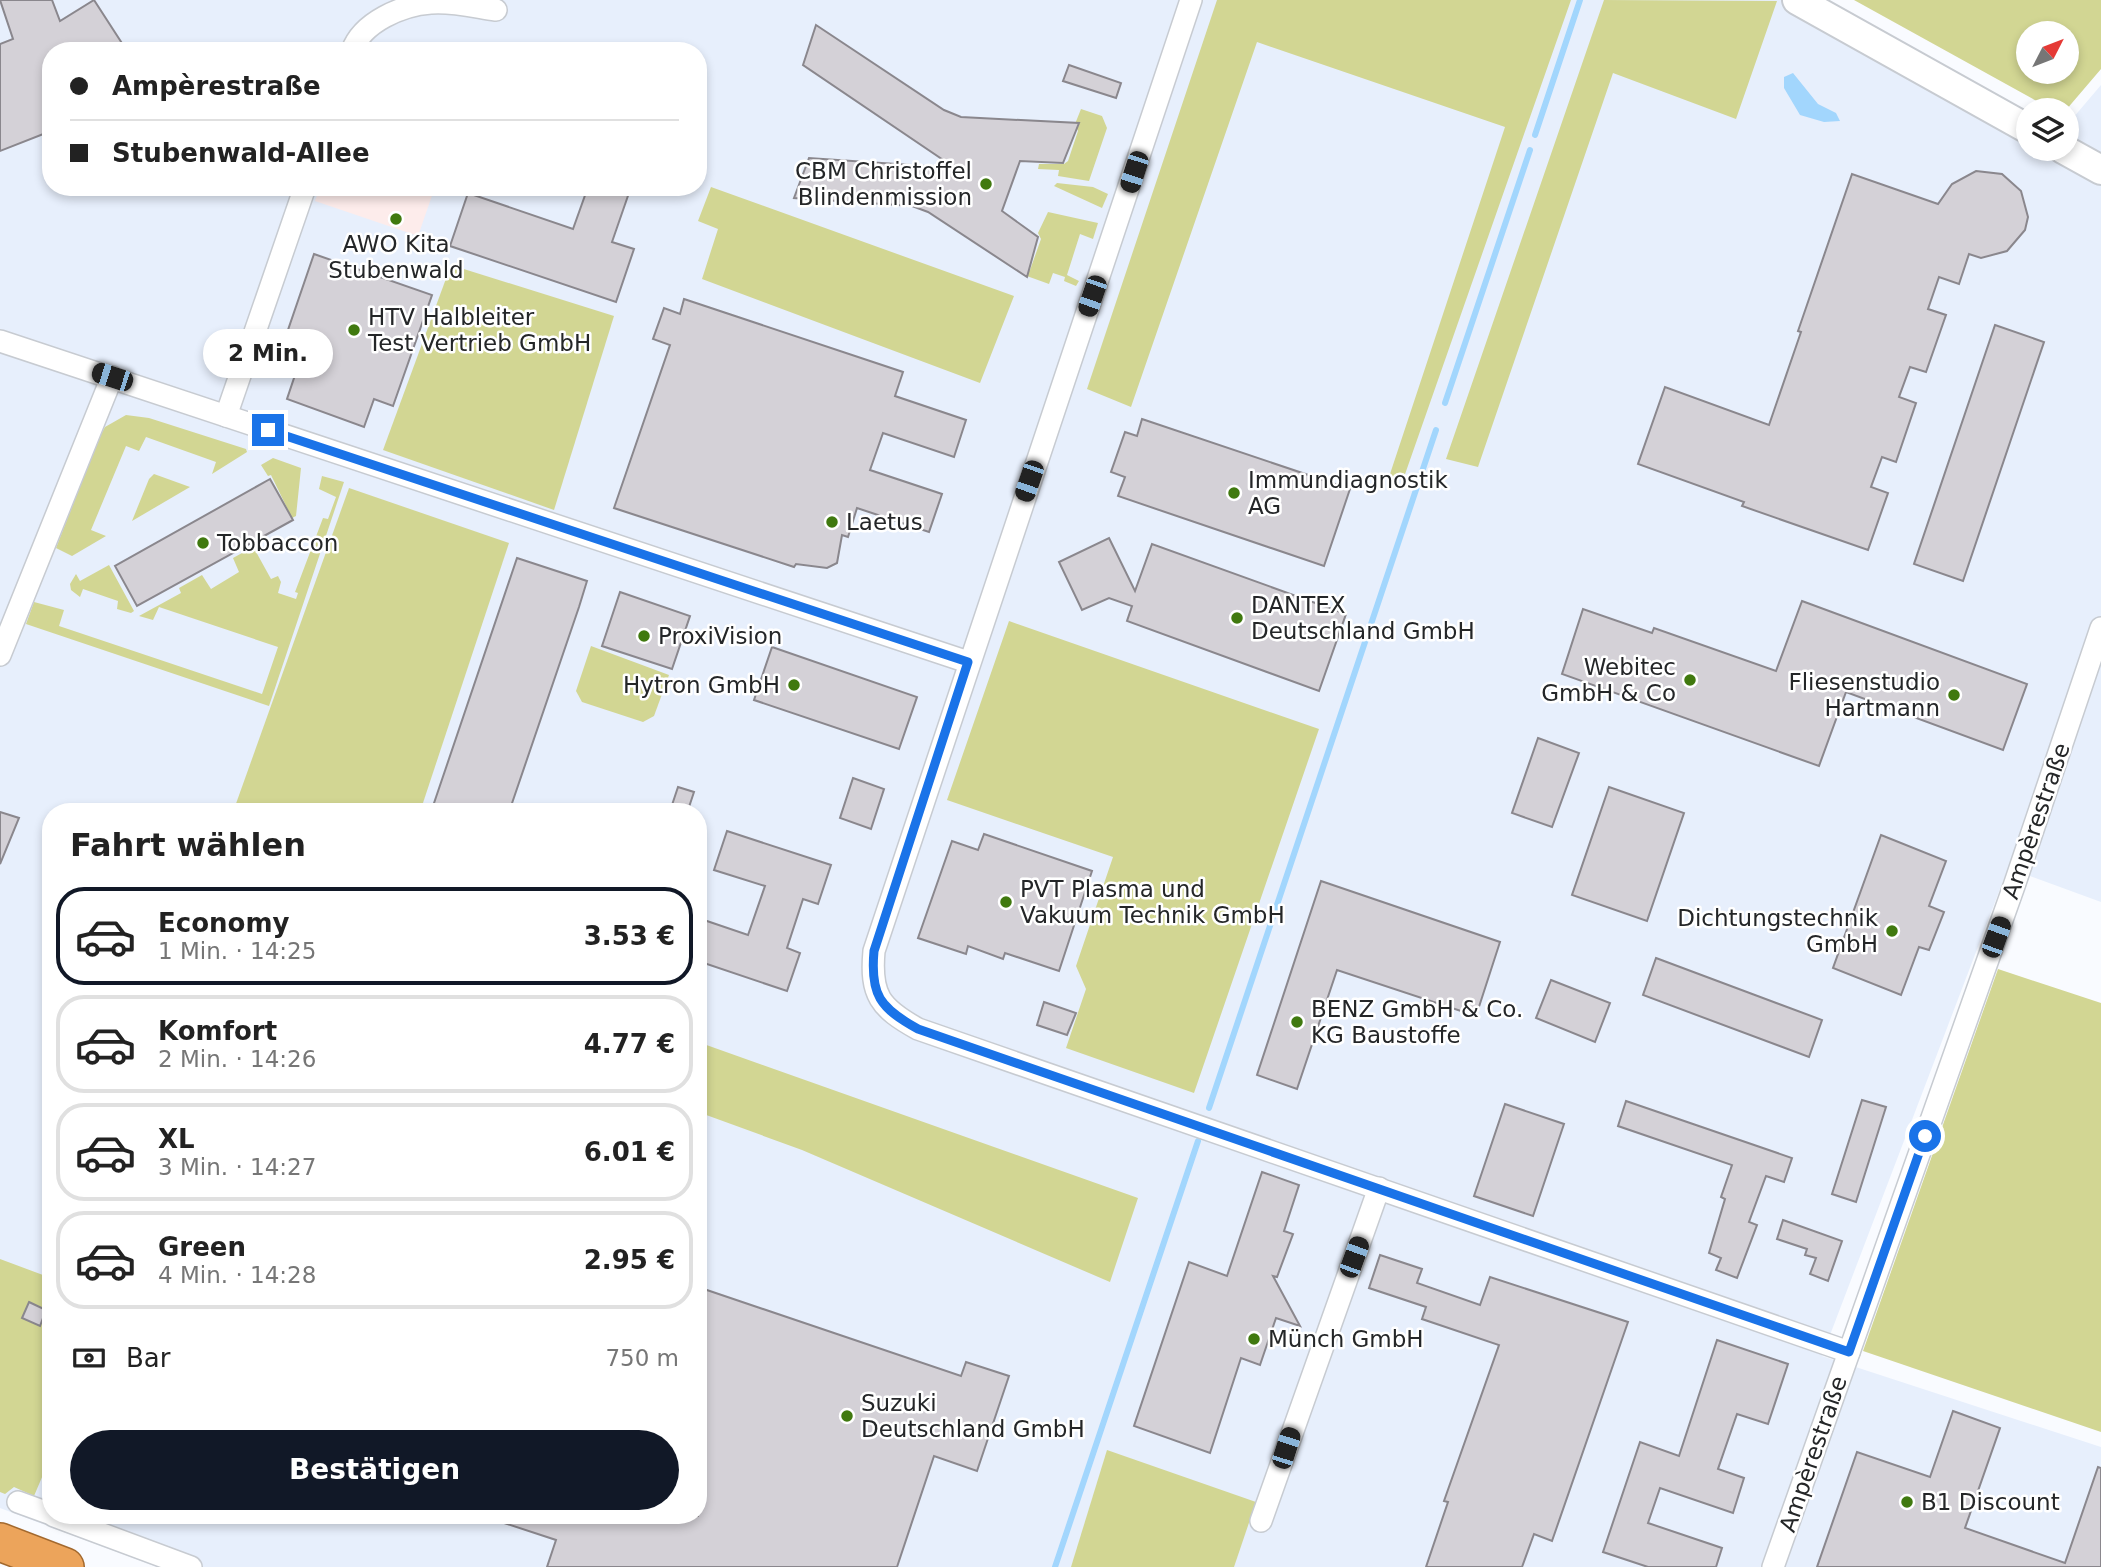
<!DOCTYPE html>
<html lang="de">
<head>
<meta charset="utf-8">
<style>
	body { margin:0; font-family:"DejaVu Sans",sans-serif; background:#f6f6f6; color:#222; height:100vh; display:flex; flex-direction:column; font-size:26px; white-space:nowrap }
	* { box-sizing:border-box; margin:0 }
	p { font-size:23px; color:#767676 }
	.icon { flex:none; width:38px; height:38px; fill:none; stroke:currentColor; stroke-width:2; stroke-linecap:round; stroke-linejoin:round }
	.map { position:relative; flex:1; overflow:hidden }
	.side { position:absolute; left:42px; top:803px; width:665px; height:721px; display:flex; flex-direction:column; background:#fff; border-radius:28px; box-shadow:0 4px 10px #0003 }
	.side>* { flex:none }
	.banner { position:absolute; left:42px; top:42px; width:665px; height:154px; border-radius:28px; box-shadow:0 4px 10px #0003; display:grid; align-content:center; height:154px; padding:0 28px; background:#fff }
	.needle { width:46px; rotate:48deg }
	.tools { position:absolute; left:2016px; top:21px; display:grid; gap:14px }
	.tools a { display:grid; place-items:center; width:63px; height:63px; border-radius:50%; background:#fff; box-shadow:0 4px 10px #0003; font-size:35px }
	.end { position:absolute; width:32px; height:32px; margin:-16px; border:9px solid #1a73e8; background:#fff; box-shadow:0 0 0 4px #fff }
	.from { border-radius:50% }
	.bubble { position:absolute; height:49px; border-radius:24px; background:#fff; box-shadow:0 4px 10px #0003; font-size:23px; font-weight:600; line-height:49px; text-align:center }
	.car { position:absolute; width:21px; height:42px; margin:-21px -10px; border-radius:9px; box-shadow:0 0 5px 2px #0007; background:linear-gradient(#222 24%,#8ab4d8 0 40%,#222 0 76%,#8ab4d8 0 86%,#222 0) }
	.banner b { display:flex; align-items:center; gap:24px; height:66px; font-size:26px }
	.banner b+b { border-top:2px solid #e0e0e0 }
	.banner i { width:18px; height:18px; background:#222 }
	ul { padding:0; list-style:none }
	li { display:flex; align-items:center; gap:21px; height:98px; margin:0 14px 10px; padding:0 14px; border:4px solid #e0e0e0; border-radius:28px }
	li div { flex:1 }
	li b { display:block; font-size:26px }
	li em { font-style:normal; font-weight:600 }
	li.current { border-color:#111827 }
	li>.icon { width:63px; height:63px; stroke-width:1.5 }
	h2 { padding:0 28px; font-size:32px; line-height:84px }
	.pay { display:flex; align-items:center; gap:18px; height:77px; padding:0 28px; font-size:26px }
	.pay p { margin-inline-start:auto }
	.cta { display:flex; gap:14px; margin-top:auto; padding:14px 28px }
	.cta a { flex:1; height:80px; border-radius:42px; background:#111827; color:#fff; font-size:28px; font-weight:600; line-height:80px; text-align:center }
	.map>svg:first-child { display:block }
</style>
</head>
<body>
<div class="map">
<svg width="2101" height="1567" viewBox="0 0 2101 1567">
	<rect width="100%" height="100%" fill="#f9fbff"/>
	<path fill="#e7effc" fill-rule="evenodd" d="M0 0H1791L2028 126V149H2067V125L2101 85V902L2008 868 1822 1356 2101 1447V1567H157L0 1508ZM51 51H698V187H51ZM51 812H698V1516H51Z"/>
	<polygon fill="#fdeceb" points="320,187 435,187 418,236 315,201"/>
	<g fill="#d2d693" fill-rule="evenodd">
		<polygon points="1217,0 1571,0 1403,480 1389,477 1505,127 1257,42 1131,407 1087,389"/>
		<polygon points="1604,0 1777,1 1736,119 1613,73 1478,467 1446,459"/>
		<path d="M1854 0H2101V69L2066 110H2053ZM2028 33H2067V72H2028Z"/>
		<polygon points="1081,109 1102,116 1107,128 1089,181 1058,176 1059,170 1038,169 1039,164 1064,164 1068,161 1078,131 1075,124"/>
		<polygon points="1057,183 1093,187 1108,194 1102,208 1054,186"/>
		<polygon points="711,187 1014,296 980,383 702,279 718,229 698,221"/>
		<polygon points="1048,212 1098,223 1093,239 1080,234 1067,275 1079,281 1076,286 1064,281 1065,277 1053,273 1049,284 1024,275 1030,270 1041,239 1038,233"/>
		<polygon points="451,265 614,316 554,510 383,450"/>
		<polygon points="126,415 149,418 246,449 247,452 212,474 216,462 146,437 139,451 126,446 91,530 106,536 72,556 56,548 97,442 105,427"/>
		<polygon points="273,458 301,468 296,516 292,518 271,475 268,476 261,465"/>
		<polygon points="154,474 190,487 132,521 149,479"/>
		<polygon points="322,476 344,482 269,706 26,624 34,602 64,610 59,626 262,694 278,647 159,607 153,620 139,616 181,593 179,588 202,575 211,589 239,572 233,558 260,543 261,545 255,550 271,579 278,576 281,582 278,593 296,599 298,593 295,592 323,518 328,519 336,497 319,489"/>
		<polygon points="349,488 509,543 420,812 233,812"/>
		<polygon points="109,565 134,611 131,613 117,609 118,601 83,589 80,597 71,590 70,584 76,574 80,581"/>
		<polygon points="1009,621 1319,729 1194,1093 1066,1048 1086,989 1076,966 1113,857 947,800"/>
		<polygon points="591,646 669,675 654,716 643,722 582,702 576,691"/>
		<polygon points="1998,969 2101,1003 2101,1432 1863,1351"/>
		<polygon points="698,1042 1138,1198 1110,1282 802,1150 698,1112"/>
		<polygon points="0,1259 51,1278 51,1456 34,1496 14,1487 5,1494 0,1492"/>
		<polygon points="1107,1450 1256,1502 1234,1567 1071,1567"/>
	</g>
	<polygon fill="#a2d6fd" points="1793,73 1818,104 1836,113 1840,121 1824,122 1800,115 1784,88 1784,77"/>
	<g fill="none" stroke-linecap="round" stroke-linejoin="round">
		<g stroke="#a2d6fd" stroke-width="6">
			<polyline points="1535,135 1580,0"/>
			<polyline points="1445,403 1530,150"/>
			<polyline points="1209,1108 1436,430"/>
			<polyline points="1055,1567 1198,1141"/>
		</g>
	</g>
	<g fill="#d4d1d7" stroke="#8a878d" stroke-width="2">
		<polygon points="0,0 52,0 60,21 94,0 127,51 51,51 51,131 0,151 0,44 13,39"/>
		<polygon points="816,25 944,110 961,117 1079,123 1063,163 1020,161 1002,211 1038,237 1027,277 928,212 912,206 794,198 809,158 955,168 803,65"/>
		<polygon points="1069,65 1121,83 1116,98 1063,81"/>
		<polygon points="1976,171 2002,174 2021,191 2028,217 2025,230 2007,251 1981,258 1969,254 1959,284 1939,277 1928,309 1946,315 1926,372 1910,367 1899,397 1916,403 1896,462 1882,457 1871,487 1888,493 1868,550 1742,506 1744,502 1638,464 1665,387 1769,425 1801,332 1798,331 1852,174 1938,204 1952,184"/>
		<polygon points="588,187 631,187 612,242 634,249 616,302 450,246 468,193 573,229"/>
		<polygon points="314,254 432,295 393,406 374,399 364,427 287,399 296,372 276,365"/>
		<polygon points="684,299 903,372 895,396 966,420 954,457 883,433 870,470 942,494 929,532 857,508 848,537 842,535 837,563 827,568 796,564 794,567 614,508 670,345 653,339 664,308 680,314"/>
		<polygon points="1995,325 2044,342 1963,581 1914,564"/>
		<polygon points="1142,419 1350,489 1324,566 1118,496 1125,477 1111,472 1125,432 1137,436"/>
		<polygon points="270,479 293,520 137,606 115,566"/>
		<polygon points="1109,538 1135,591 1152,544 1346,614 1319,691 1127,621 1132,606 1109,598 1082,610 1059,562"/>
		<polygon points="517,558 587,581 579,607 509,812 431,812"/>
		<polygon points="620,592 690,616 672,669 602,646"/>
		<polygon points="1802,601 2027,684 2003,750 1846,692 1819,766 1562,674 1583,609 1652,633 1654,628 1776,671"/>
		<polygon points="772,647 917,697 899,749 754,700"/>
		<polygon points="1538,738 1579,753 1552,827 1512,813"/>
		<polygon points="853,778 884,789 871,829 840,818"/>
		<polygon points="678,787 694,792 688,810 672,805"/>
		<polygon points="1609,787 1684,813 1647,921 1572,895"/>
		<polygon points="0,812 19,818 0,864"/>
		<polygon points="727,831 831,865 818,904 803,899 787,948 800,953 787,991 698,961 698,918 748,935 765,886 714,870"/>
		<polygon points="984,834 1092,871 1059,971 1005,953 1003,959 968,946 966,954 918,938 952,841 978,850"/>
		<polygon points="1881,835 1946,861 1929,906 1944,912 1929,950 1919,947 1901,995 1833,968"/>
		<polygon points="1321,881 1500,942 1476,1016 1337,970 1297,1089 1257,1075"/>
		<polygon points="1656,958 1822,1020 1809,1057 1643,995"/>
		<polygon points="1551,980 1610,1003 1595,1042 1536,1018"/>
		<polygon points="1044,1002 1076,1013 1067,1035 1037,1025"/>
		<polygon points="1862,1100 1886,1107 1856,1202 1832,1194"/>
		<polygon points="1626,1101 1792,1158 1784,1182 1766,1176 1749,1222 1757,1225 1737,1278 1716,1270 1721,1258 1709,1253 1725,1199 1721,1197 1732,1165 1618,1126"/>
		<polygon points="1505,1104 1564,1124 1533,1216 1474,1196"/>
		<polygon points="1262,1172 1299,1185 1284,1231 1293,1234 1277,1277 1273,1276 1300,1326 1276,1318 1260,1365 1241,1358 1210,1453 1134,1426 1189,1262 1227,1276"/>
		<polygon points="1783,1220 1842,1241 1828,1281 1810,1274 1816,1258 1805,1255 1807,1249 1777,1239"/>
		<polygon points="1380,1255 1422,1269 1417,1283 1480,1305 1490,1277 1628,1322 1552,1541 1534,1534 1522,1567 1426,1567 1448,1502 1444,1501 1499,1345 1422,1319 1426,1307 1369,1288"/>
		<polygon points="698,1287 961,1376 966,1362 1009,1376 977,1471 934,1456 897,1567 547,1567 556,1540 492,1519 493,1516 698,1516"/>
		<polygon points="29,1302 46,1310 40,1326 22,1318"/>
		<polygon points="1717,1340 1788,1364 1768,1424 1737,1414 1718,1469 1744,1478 1733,1513 1660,1488 1648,1523 1722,1548 1716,1567 1648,1567 1603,1552 1640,1442 1679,1456"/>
		<polygon points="1953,1411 2000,1428 1965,1528 2065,1563 2098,1467 2101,1468 2101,1567 1817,1567 1857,1452 1930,1477"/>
	</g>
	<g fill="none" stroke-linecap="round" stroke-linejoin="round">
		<defs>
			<g id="minor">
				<path d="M1191 0 874 951C870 995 880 1008 918 1029L1849 1352"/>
				<path d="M352 51C362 22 402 5 431 3 451 1 475 7 496 10"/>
				<polyline points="0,341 968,662"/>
				<polyline points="226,416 305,187"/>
				<polyline points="0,655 112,377"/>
				<polyline points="18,1502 51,1514"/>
				<polyline points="54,1516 191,1567"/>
				<polyline points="1261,1521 1379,1188"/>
				<polyline points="1773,1567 2014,886 2101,628"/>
			</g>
			<g id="tertiary">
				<polyline points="1797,0 2028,129"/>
				<polyline points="2063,149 2101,170"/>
			</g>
			<polyline id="trunk" points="0,1542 65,1567"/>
		</defs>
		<use href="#minor" stroke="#c7cbd1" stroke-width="24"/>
		<use href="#tertiary" stroke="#c7cbd1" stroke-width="32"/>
		<use href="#trunk" stroke="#a3692e" stroke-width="40"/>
		<use href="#minor" stroke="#fff" stroke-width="21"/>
		<use href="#tertiary" stroke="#fff" stroke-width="28"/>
		<use href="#trunk" stroke="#eca45b" stroke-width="37"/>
	</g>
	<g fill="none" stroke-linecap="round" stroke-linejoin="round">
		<path stroke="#1a73e8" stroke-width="9" d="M268 430 968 662 874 951C870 995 880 1008 918 1029L1849 1352 1925 1136"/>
	</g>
	<g fill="#40790f" stroke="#fff" stroke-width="2.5">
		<circle cx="986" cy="184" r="7"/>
		<circle cx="396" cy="219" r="7"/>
		<circle cx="354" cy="330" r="7"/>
		<circle cx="1234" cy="493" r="7"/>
		<circle cx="832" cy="522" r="7"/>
		<circle cx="203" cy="543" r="7"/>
		<circle cx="1237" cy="618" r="7"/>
		<circle cx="644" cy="636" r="7"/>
		<circle cx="1690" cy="680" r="7"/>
		<circle cx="794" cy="685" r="7"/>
		<circle cx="1954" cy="695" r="7"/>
		<circle cx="1006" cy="902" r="7"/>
		<circle cx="1892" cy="931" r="7"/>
		<circle cx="1297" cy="1022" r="7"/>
		<circle cx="1254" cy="1339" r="7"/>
		<circle cx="847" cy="1416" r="7"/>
		<circle cx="1907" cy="1502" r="7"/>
	</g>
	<g text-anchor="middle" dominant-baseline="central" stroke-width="5" stroke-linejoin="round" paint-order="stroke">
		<g font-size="23" fill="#242628" stroke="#fff" text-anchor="start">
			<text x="972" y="171" text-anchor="end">CBM Christoffel<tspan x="972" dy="26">Blindenmission</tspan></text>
			<text x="396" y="244" text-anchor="middle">AWO Kita<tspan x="396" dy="26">Stubenwald</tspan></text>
			<text x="368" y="317">HTV Halbleiter<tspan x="368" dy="26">Test Vertrieb GmbH</tspan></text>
			<text x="1248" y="480">Immundiagnostik<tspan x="1248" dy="26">AG</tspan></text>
			<text x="846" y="522">Laetus</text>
			<text x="217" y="543">Tobbaccon</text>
			<text x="1251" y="605">DANTEX<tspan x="1251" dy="26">Deutschland GmbH</tspan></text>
			<text x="658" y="636">ProxiVision</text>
			<text x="1676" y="667" text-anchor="end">Webitec<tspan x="1676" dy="26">GmbH &amp; Co</tspan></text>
			<text x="1940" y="682" text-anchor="end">Fliesenstudio<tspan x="1940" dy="26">Hartmann</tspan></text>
			<text x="780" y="685" text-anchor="end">Hytron GmbH</text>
			<text x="1020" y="889">PVT Plasma und<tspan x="1020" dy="26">Vakuum Technik GmbH</tspan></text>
			<text x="1878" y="918" text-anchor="end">Dichtungstechnik<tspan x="1878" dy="26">GmbH</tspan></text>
			<text x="1311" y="1009">BENZ GmbH &amp; Co.<tspan x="1311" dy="26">KG Baustoffe</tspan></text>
			<text x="1268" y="1339">Münch GmbH</text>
			<text x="861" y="1403">Suzuki<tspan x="861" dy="26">Deutschland GmbH</tspan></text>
			<text x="1921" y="1502">B1 Discount</text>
		</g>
		<g font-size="23" fill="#242628" stroke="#fff">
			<text transform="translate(2036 821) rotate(-71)">Ampèrestraße</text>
			<text transform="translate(1813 1454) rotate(-71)">Ampèrestraße</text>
		</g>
	</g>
</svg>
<div class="tools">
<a><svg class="needle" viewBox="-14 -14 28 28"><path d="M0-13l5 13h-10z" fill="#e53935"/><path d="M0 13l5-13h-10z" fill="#767676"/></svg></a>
<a><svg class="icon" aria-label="layers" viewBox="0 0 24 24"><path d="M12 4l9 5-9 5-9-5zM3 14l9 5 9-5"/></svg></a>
</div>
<i class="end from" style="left:1925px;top:1136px"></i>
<i class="end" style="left:268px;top:430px"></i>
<div class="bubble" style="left:203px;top:329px;width:130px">2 Min.</div>
<i class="car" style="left:1134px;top:172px;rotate:198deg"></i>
<i class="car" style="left:1092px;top:296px;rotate:199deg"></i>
<i class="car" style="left:112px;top:377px;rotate:288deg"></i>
<i class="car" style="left:1029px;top:481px;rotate:199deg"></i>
<i class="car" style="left:1996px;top:937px;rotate:20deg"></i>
<i class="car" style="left:1354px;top:1257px;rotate:20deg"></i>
<i class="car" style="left:1286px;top:1448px;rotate:18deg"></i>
<div class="banner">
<b><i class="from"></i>Ampèrestraße</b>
<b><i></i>Stubenwald-Allee</b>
</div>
<section class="side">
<h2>Fahrt wählen</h2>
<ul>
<li class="current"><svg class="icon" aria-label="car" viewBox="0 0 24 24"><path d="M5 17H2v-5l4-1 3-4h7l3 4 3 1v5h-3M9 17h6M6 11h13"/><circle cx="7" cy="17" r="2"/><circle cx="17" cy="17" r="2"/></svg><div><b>Economy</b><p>1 Min. · 14:25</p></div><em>3.53 €</em></li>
<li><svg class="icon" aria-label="car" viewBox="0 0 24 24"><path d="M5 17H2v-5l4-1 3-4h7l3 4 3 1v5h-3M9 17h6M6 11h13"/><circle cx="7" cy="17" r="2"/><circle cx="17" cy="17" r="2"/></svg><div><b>Komfort</b><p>2 Min. · 14:26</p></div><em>4.77 €</em></li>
<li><svg class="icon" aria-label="car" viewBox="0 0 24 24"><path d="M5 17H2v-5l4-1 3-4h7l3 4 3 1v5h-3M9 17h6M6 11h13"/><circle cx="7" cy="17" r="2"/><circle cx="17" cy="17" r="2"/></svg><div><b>XL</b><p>3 Min. · 14:27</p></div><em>6.01 €</em></li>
<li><svg class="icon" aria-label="car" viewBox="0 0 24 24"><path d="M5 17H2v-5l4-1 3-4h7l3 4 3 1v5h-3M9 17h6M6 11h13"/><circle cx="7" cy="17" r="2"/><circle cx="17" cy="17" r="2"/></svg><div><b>Green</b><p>4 Min. · 14:28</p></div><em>2.95 €</em></li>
</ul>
<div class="pay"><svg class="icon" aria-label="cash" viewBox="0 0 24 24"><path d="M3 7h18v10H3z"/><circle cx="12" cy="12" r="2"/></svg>Bar<p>750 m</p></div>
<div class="cta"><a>Bestätigen</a></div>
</section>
</div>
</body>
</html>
